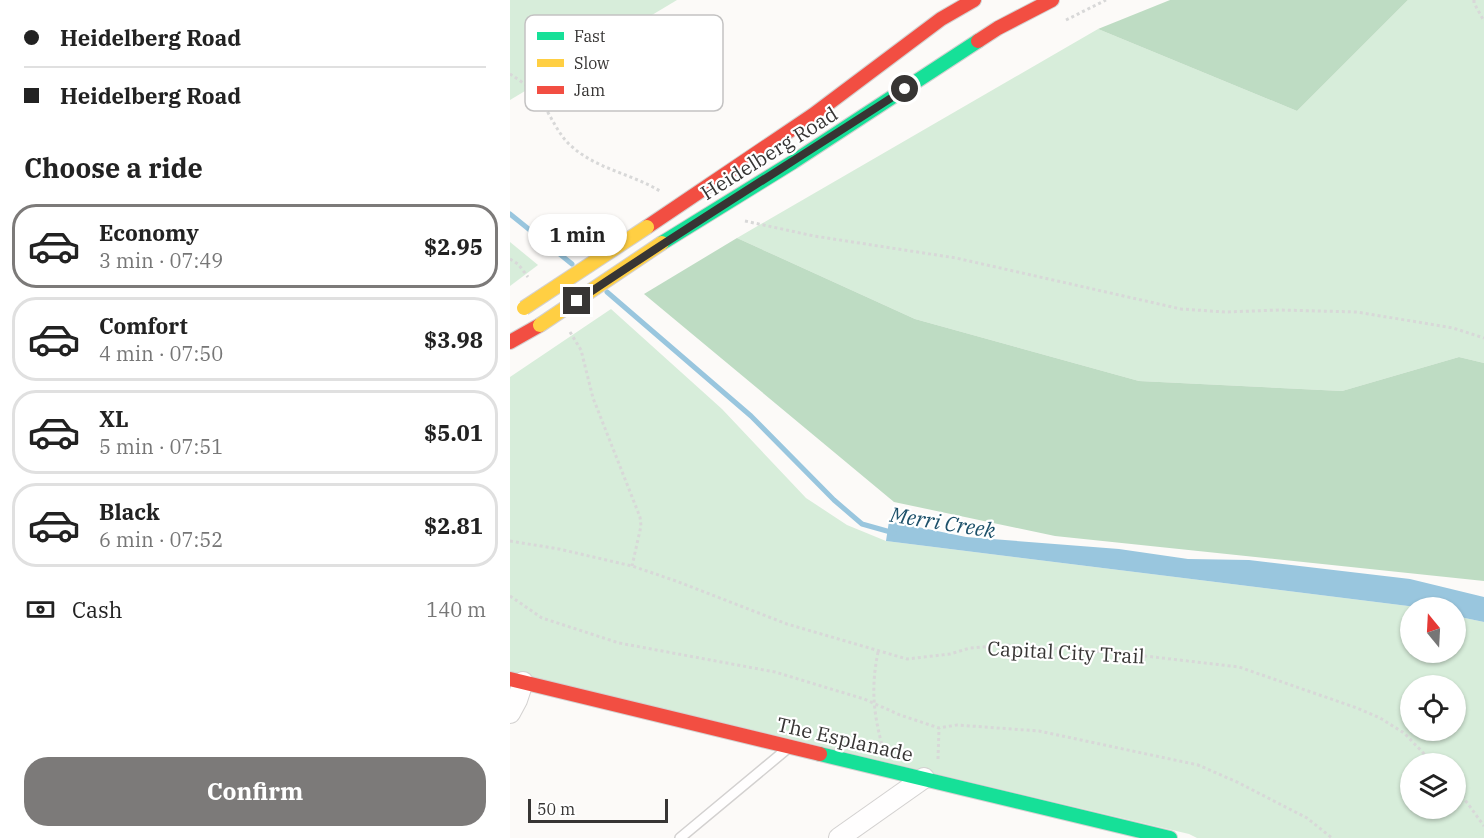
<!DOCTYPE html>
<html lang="en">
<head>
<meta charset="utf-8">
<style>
	body { margin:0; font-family:"IBM Plex Serif",serif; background:#f2f2f2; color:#222; height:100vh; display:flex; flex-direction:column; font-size:22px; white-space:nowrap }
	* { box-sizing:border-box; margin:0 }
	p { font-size:20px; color:#767676 }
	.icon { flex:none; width:33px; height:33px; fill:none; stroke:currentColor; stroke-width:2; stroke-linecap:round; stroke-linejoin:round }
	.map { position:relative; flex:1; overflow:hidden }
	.drawer { display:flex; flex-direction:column; background:#fff; width:510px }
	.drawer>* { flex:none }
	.top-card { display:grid; align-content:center; height:132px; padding:0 24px; background:#fff }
	.needle { width:39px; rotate:342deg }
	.controls { position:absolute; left:890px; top:597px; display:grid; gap:12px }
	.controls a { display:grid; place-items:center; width:66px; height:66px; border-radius:50%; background:#fff; box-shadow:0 2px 4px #0004; font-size:30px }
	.scale { position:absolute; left:18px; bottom:15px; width:140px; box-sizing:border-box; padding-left:6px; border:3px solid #373534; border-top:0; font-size:16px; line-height:21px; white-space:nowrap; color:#373534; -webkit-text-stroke:4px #fff; paint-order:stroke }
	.end { position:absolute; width:27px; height:27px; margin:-14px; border:8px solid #373534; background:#fff; box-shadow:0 0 0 3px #fff }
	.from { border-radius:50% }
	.bubble { position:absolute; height:42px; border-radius:21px; background:#fff; box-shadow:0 2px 4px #0004; font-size:20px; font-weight:700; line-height:42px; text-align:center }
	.top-card b { display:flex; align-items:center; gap:21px; height:57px; font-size:22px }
	.top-card b+b { border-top:2px solid #e0e0e0 }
	.top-card i { width:15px; height:15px; background:#222 }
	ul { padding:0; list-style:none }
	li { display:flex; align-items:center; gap:18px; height:84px; margin:0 12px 9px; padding:0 12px; border:3px solid #e0e0e0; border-radius:24px }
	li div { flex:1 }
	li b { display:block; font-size:22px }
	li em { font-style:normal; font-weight:700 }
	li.on { border-color:#7c7a79 }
	li>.icon { width:54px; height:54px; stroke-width:1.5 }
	h2 { padding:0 24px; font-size:27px; line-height:72px }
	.pay { display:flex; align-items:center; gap:15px; height:66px; padding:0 24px; font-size:22px }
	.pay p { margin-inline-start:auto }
	.action { display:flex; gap:12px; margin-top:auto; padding:12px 24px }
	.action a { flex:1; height:69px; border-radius:24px; background:#7c7a79; color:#fff; font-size:24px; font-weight:700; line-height:69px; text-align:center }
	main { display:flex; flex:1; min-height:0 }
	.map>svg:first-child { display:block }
</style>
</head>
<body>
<main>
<section class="drawer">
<div class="top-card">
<b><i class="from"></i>Heidelberg Road</b>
<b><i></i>Heidelberg Road</b>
</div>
<h2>Choose a ride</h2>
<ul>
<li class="on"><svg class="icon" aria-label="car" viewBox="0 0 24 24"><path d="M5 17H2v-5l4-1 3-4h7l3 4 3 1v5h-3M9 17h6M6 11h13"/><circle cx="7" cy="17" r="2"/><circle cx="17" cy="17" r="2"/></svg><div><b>Economy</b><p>3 min · 07:49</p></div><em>$2.95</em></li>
<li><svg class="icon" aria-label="car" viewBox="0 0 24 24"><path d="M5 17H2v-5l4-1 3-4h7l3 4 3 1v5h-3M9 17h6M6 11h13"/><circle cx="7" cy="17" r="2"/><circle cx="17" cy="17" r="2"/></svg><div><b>Comfort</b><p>4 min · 07:50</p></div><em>$3.98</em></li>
<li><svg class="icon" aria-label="car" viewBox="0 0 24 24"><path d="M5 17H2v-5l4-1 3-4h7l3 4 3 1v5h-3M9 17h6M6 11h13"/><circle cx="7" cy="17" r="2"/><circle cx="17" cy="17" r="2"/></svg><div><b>XL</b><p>5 min · 07:51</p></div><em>$5.01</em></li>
<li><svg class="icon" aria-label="car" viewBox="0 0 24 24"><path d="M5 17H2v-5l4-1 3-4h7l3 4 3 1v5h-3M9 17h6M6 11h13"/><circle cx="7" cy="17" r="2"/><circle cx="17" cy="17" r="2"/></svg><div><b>Black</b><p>6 min · 07:52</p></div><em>$2.81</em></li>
</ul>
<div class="pay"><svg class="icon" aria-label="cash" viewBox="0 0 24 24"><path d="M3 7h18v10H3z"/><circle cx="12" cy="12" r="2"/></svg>Cash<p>140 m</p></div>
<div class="action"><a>Confirm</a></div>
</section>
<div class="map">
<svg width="974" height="838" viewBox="0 0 974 838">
	<rect width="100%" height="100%" fill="#fcfaf8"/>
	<g fill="#d7edda" fill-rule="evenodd">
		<polygon points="0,0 167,0 0,100"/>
		<polygon points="898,0 974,0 974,363 949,357 832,391 629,381 405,319 227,238 588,29 787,111"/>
		<polygon points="0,242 28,265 0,286"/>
		<path d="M101 309 212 409 296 498 337 525 376 541 906 607 900 608V652H945V616L974 622V838H687L679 834 0 672V377ZM900 686H945V730H900ZM900 764H945V808H900Z"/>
	</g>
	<g fill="#bedcc3">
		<polygon points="660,0 898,0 787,111 588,29"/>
		<polygon points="227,238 405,319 629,381 832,391 949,357 974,363 974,581 545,536 384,502 134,294"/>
	</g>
	<polygon fill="#99c6de" points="379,521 456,537 609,549 678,559 739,560 900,579 974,597 974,622 945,616 945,608 906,607 376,541"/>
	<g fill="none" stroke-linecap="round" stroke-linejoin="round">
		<g stroke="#99c6de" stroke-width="5">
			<polyline points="0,214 62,264"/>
			<polyline points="97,292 241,416 324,500 352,524 384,533"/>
		</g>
		<defs>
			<polyline id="lane" points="170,838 277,749"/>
			<g id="street">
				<polyline points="0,713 7,700 13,682"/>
				<polyline points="329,838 414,778"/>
			</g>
			<g id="fast">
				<polyline points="152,243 283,162 468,41"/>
				<polyline points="310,754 660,838"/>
			</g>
			<g id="jam">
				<polyline points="468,41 488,28 542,0"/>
				<polyline points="137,227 303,115 431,19 464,0"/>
				<polyline points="0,342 30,325"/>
				<polyline points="0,679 310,754"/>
			</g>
		</defs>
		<use href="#lane" stroke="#d3d1d0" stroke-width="12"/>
		<use href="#street" stroke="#d3d1d0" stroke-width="22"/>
		<use href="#fast" stroke="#d3d1d0" stroke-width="16"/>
		<use href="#jam" stroke="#d3d1d0" stroke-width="16"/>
		<g stroke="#d8d8d8" stroke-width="3" stroke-dasharray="3 3" stroke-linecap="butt">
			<polyline points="964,0 964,3 974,21"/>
			<polyline points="556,20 596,0"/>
			<path d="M0 74C11 81 24 90 31 101 41 116 47 132 59 144 85 169 120 173 150 191"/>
			<polyline points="235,221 304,236 446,258 671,309 715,312 770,310 847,312 943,328 974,338"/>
			<polyline points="0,259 8,264 18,277"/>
			<polyline points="60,332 71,350 83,398 130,517 131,526 122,566"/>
			<polyline points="0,541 49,549 122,566 166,581 277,624 397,659 440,654 460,648 500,645 618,654 729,667 847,708 870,718 894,733 924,764"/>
			<polyline points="0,596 32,618 109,643 265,672 354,699 390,715 429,728 447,725 529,731 688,765 727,782 797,818 822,838"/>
			<path d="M368 652C361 687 363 711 372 745"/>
			<polyline points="428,759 429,728"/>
			<polyline points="945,786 974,826"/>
		</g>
		<use href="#lane" stroke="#fffefe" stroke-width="9"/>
		<use href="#street" stroke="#fffefe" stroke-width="20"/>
		<use href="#fast" stroke="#16e098" stroke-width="14"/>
		<use href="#jam" stroke="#f24e42" stroke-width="14"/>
		<defs>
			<g id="slow-bridge">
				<polyline points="14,308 137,227"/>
				<polyline points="30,325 152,243"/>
			</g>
		</defs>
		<use href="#slow-bridge" stroke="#d3d1d0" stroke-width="16" stroke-linecap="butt"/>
		<use href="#slow-bridge" stroke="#ffcf43" stroke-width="14"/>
	</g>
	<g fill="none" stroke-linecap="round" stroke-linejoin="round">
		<path stroke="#373534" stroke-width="8" d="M67 301C175 228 286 160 395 89"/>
	</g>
	<g text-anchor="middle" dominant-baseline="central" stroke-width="4.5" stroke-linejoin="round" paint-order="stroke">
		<g font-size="20" fill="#373534" stroke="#fff">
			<text transform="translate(259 153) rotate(-32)">Heidelberg Road</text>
			<text transform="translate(556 652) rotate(3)">Capital City Trail</text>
			<text transform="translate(335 739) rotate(13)">The Esplanade</text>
		</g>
		<g font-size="21" font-style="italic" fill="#1e516a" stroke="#fff">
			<text transform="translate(433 522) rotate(9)">Merri Creek</text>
		</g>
	</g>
	<rect x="15" y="15" width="198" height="96" rx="9" fill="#fff" stroke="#c3c2c2" stroke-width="1.5"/>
	<rect x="27" y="32" width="27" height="8" fill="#16e098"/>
	<rect x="27" y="59" width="27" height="8" fill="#ffcf43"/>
	<rect x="27" y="86" width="27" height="8" fill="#f24e42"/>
	<g font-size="16" fill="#373534">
		<text x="64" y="42">Fast</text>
		<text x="64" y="69">Slow</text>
		<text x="64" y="96">Jam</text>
	</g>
</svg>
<div class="controls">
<a><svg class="needle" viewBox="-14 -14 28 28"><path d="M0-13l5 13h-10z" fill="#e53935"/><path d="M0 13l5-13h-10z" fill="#767676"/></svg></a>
<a><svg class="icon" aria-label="locate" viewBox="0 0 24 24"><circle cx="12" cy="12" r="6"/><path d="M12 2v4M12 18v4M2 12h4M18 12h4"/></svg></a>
<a><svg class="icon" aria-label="layers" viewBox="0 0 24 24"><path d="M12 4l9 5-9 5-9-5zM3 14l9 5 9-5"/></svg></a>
</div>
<div class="scale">50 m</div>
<i class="end from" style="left:395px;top:89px"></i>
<i class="end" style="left:67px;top:301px"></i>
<div class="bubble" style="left:18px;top:214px;width:99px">1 min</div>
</div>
</main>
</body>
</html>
